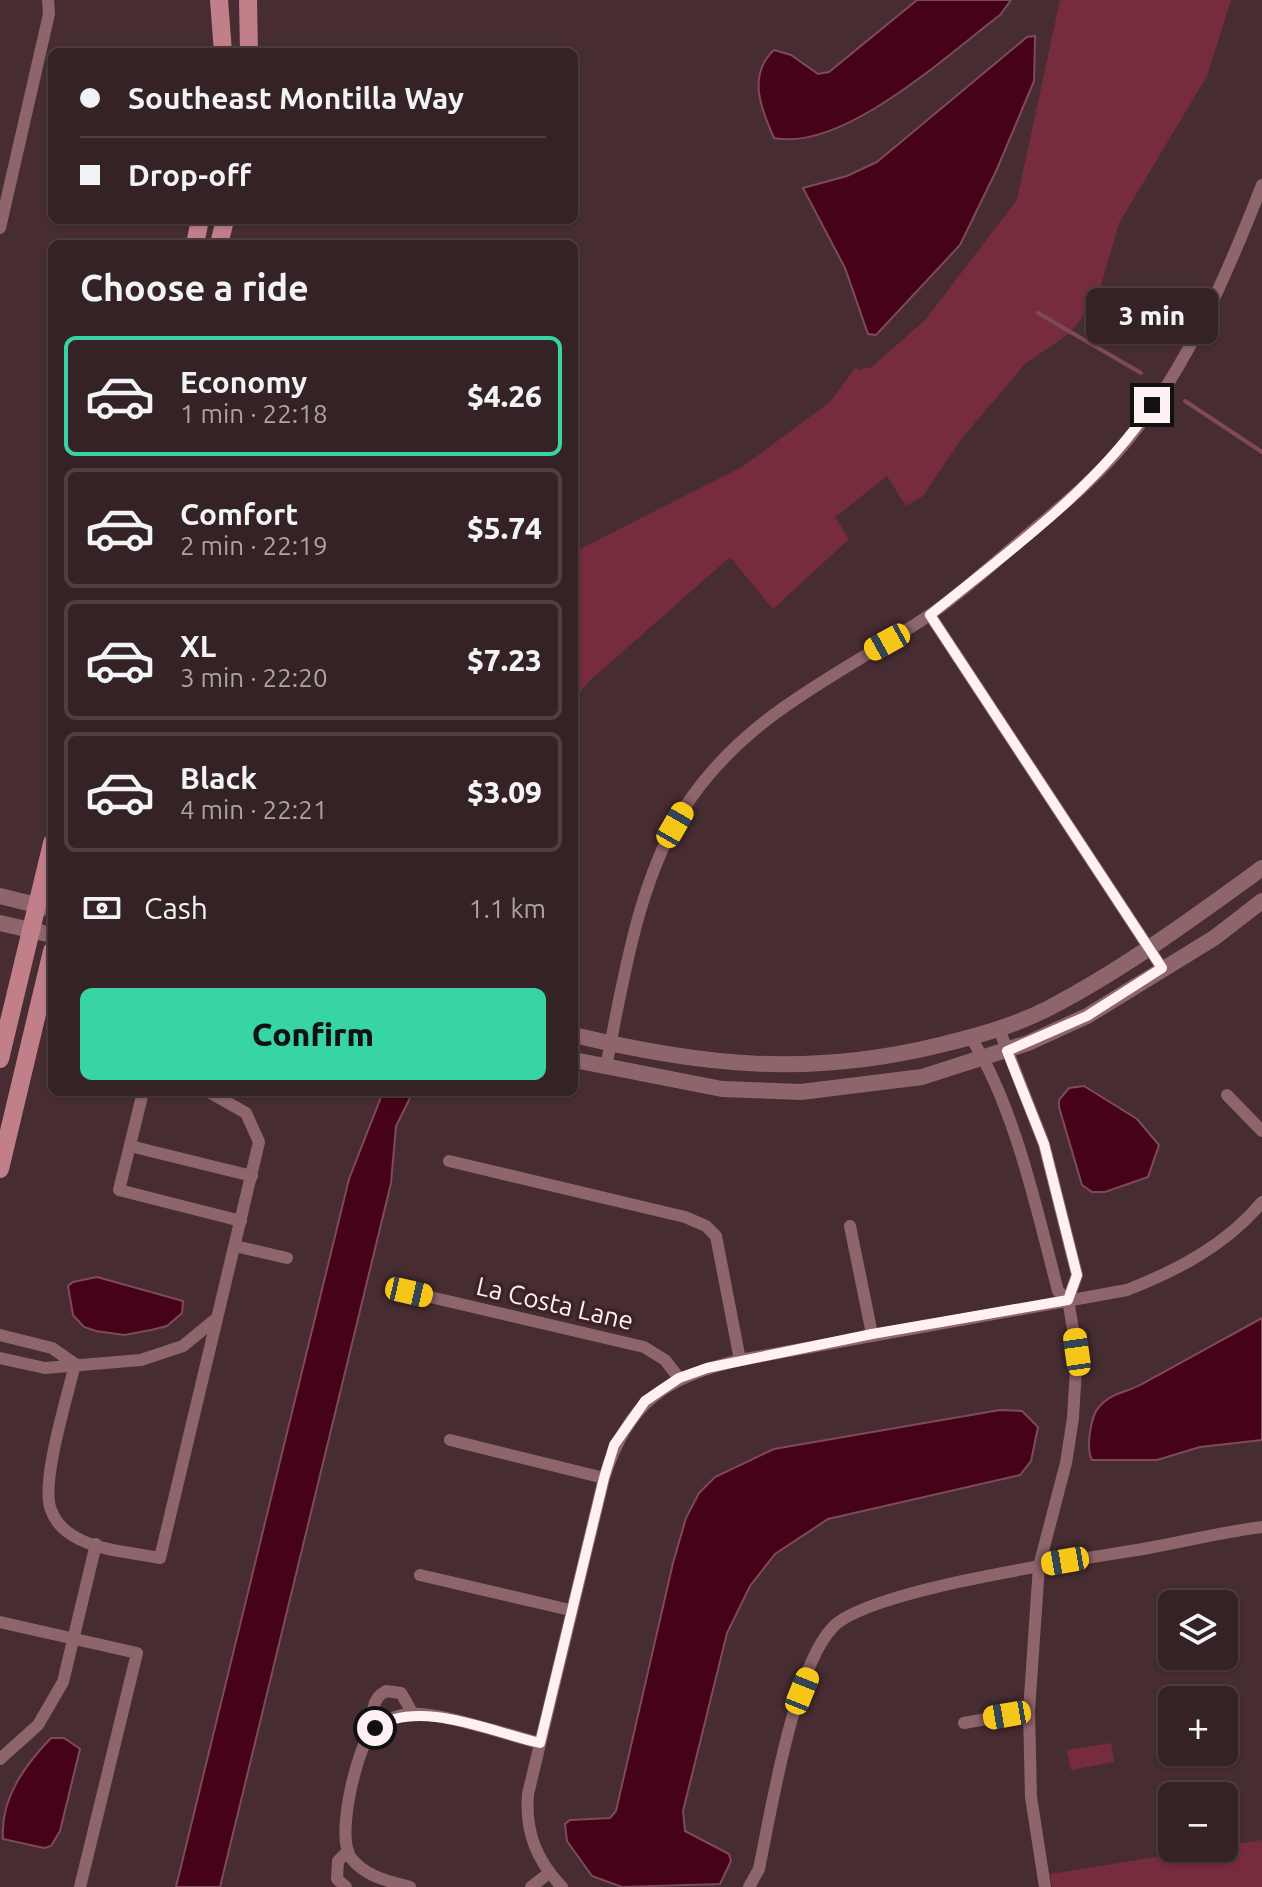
<!DOCTYPE html>
<html lang="en">
<head>
<meta charset="utf-8">
<style>
	body { margin:0; font-family:Ubuntu,sans-serif; background:#402f32; color:#f1f3f6; height:100vh; display:flex; flex-direction:column; font-size:30px; white-space:nowrap }
	* { box-sizing:border-box; margin:0 }
	p { font-size:26px; color:#aaa4a7 }
	.icon { flex:none; width:44px; height:44px; fill:none; stroke:currentColor; stroke-width:2; stroke-linecap:round; stroke-linejoin:round }
	.map { position:relative; flex:1; overflow:hidden }
	.drawer { position:absolute; left:48px; top:240px; width:530px; height:856px; display:flex; flex-direction:column; background:#352225; border-radius:12px; box-shadow:0 2px 6px #0004,0 0 0 2px #4f3f42 }
	.drawer>* { flex:none }
	.banner { position:absolute; left:48px; top:48px; width:530px; height:176px; border-radius:12px; box-shadow:0 2px 6px #0004,0 0 0 2px #4f3f42; display:grid; align-content:center; height:176px; padding:0 32px; background:#352225 }
	.fabs { position:absolute; left:1158px; top:1590px; display:grid; gap:16px }
	.fabs a { display:grid; place-items:center; width:80px; height:80px; border-radius:12px; background:#352225; box-shadow:0 2px 6px #0004,0 0 0 2px #4f3f42; font-size:40px }
	.end { position:absolute; width:36px; height:36px; margin:-18px; border:10px solid #fff1f3; background:#111; box-shadow:0 0 0 4px #111 }
	.from { border-radius:50% }
	.bubble { position:absolute; height:56px; border-radius:12px; background:#352225; box-shadow:0 2px 6px #0004,0 0 0 2px #4f3f42; font-size:26px; font-weight:800; line-height:56px; text-align:center }
	.car { position:absolute; width:24px; height:48px; margin:-24px -12px; border-radius:10px; box-shadow:0 0 6px 2px #0007; background:linear-gradient(#f5c518 24%,#345 0 40%,#f5c518 0 76%,#345 0 86%,#f5c518 0) }
	.banner b { display:flex; align-items:center; gap:28px; height:76px; font-size:30px }
	.banner b+b { border-top:2px solid #4f3f42 }
	.banner i { width:20px; height:20px; background:#f1f3f6 }
	ul { padding:0; list-style:none }
	li { display:flex; align-items:center; gap:24px; height:120px; margin:0 16px 12px; padding:0 16px; border:4px solid #4f3f42; border-radius:12px }
	li div { flex:1 }
	li b { display:block; font-size:30px }
	li em { font-style:normal; font-weight:800 }
	li.selected { border-color:#37d4a6 }
	li>.icon { width:72px; height:72px; stroke-width:1.5 }
	h2 { padding:0 32px; font-size:36px; line-height:96px }
	.pay { display:flex; align-items:center; gap:20px; height:88px; padding:0 32px; font-size:30px }
	.pay p { margin-inline-start:auto }
	.action { display:flex; gap:16px; margin-top:auto; padding:16px 32px }
	.action a { flex:1; height:92px; border-radius:12px; background:#37d4a6; color:#111; font-size:32px; font-weight:800; line-height:92px; text-align:center }
	.map>svg:first-child { display:block }
</style>
</head>
<body>
<div class="map">
<svg width="1262" height="1887" viewBox="0 0 1262 1887">
	<rect width="100%" height="100%" fill="#472d31"/>
	<g fill="#772c3e">
		<polygon points="1060,0 1231,0 1207,76 1119,223 1098,296 1070,333 1025,364 962,438 923,496 906,506 887,476 835,517 849,539 773,609 730,557 588,682 574,700 574,552 742,467 830,402 856,367 858,370 872,367 926,319 1017,200"/>
		<polygon points="1111,1743 1114,1762 1071,1770 1067,1750"/>
		<polygon points="1262,1840 1262,1887 1052,1887 1050,1874"/>
	</g>
	<g fill="#460219" stroke="#7e4a5a" stroke-width="2">
		<path d="M917 0H1011L1000 15C947 55 843 152 774 138 761 109 747 75 774 50L791 55 818 74 829 72Z"/>
		<polygon points="1035,36 1034,81 997,169 960,245 876,335 868,334 845,268 803,188 847,176 877,162 1027,37"/>
		<polygon points="1084,1086 1137,1119 1159,1145 1148,1177 1105,1192 1092,1192 1082,1185 1059,1107 1059,1100 1069,1088"/>
		<polygon points="383,1092 413,1092 396,1126 391,1183 220,1887 176,1887 349,1179"/>
		<polygon points="97,1277 183,1301 182,1313 167,1326 151,1330 124,1335 96,1331 84,1327 73,1315 68,1286 73,1282"/>
		<path d="M1262 1318V1440L1200 1447 1157 1460H1092C1086 1449 1090 1417 1099 1407 1111 1392 1127 1393 1142 1384 1181 1363 1222 1340 1262 1318Z"/>
		<polygon points="1000,1410 1022,1411 1038,1427 1031,1461 1020,1475 828,1519 775,1554 750,1586 727,1633 683,1811 685,1831 729,1854 731,1861 720,1884 622,1887 592,1876 567,1841 565,1824 570,1820 610,1818 616,1811 673,1563 686,1518 699,1493 715,1477 774,1449"/>
		<path d="M51 1738H64L80 1749 60 1831 51 1846 44 1848 3 1839C0 1798 26 1764 51 1738Z"/>
	</g>
	<g fill="none" stroke-linecap="round" stroke-linejoin="round">
		<g stroke="#7e4a5a" stroke-width="4">
			<polyline points="1038,313 1141,373"/>
			<polyline points="1185,401 1262,452"/>
		</g>
		<g stroke="#8f656c" stroke-width="12">
			<polyline points="0,228 49,14 48,0"/>
			<polyline points="930,615 1162,968"/>
			<polyline points="999,1029 1044,1144 1077,1275 1068,1300 1077,1352 1073,1418 1066,1463 1039,1566 1029,1711 1031,1797 1045,1887"/>
			<path d="M971 1038C1014 1104 1038 1214 1058 1291L1068 1300"/>
			<path d="M606 1067C623 981 639 872 691 798 753 710 842 674 928 616 958 596 985 571 1012 548 1053 513 1098 478 1131 436 1190 362 1228 272 1262 185"/>
			<polyline points="143,1092 119,1190 241,1221"/>
			<polyline points="1227,1095 1262,1131"/>
			<polyline points="130,1146 252,1176"/>
			<polyline points="449,1161 685,1217 706,1226 716,1236 740,1360"/>
			<polyline points="850,1226 872,1334"/>
			<polyline points="235,1246 287,1258"/>
			<polyline points="409,1292 644,1347 665,1360 679,1378"/>
			<polyline points="0,1335 52,1348 75,1364"/>
			<polyline points="0,1358 45,1368 141,1360 183,1346 217,1318"/>
			<path d="M75 1364C68 1395 40 1483 51 1510 56 1524 68 1534 81 1540 103 1551 135 1553 160 1558L259 1142 246 1113 209 1092"/>
			<polyline points="450,1440 604,1478"/>
			<polyline points="420,1575 570,1610"/>
			<polyline points="0,1622 137,1653 80,1887"/>
			<polyline points="964,1723 1029,1711"/>
			<path d="M375 1728C372 1713 371 1699 386 1691L401 1693 413 1714"/>
			<polyline points="0,1759 38,1725 63,1682 96,1544"/>
			<polyline points="346,1887 337,1879 338,1861 348,1851"/>
			<path d="M410 1887C388 1881 366 1877 351 1858 336 1838 355 1760 367 1739 374 1725 393 1716 408 1714 439 1711 507 1735 540 1743"/>
			<polyline points="531,1887 549,1873"/>
			<path d="M562 1887C536 1860 525 1831 528 1794L604 1478C628 1402 664 1378 740 1360L1127 1290C1178 1270 1226 1245 1262 1202"/>
			<path d="M749 1887 759 1869C771 1811 794 1667 833 1627 870 1589 1083 1559 1143 1549 1182 1542 1222 1532 1262 1527"/>
		</g>
		<g stroke="#8f656c" stroke-width="16">
			<polyline points="0,896 52,909"/>
			<polyline points="0,923 52,935"/>
			<path d="M574 1035C703 1066 809 1077 940 1045 977 1036 1014 1026 1049 1008 1124 969 1193 918 1262 868"/>
			<polyline points="574,1060 722,1089 801,1092 922,1077 1028,1043 1087,1016 1214,938 1262,901"/>
		</g>
		<g stroke="#c17f8a" stroke-width="18">
			<polyline points="219,0 223,52"/>
			<polyline points="248,0 249,52"/>
			<polyline points="195,244 200,220"/>
			<polyline points="219,244 225,220"/>
			<polyline points="0,1059 52,843"/>
			<polyline points="0,1169 52,951"/>
		</g>
	</g>
	<g fill="none" stroke-linecap="round" stroke-linejoin="round">
		<path stroke="#fff1f3" stroke-width="10" d="M375 1728C418 1698 492 1732 540 1743L604 1478 614 1445 645 1401 679 1378 707 1368 872 1334 1068 1300 1077 1275 1044 1144 1007 1051 1087 1016 1162 968 930 615C1008 552 1096 489 1152 405"/>
	</g>
	<g text-anchor="middle" dominant-baseline="central" stroke-width="7" stroke-linejoin="round" paint-order="stroke">
		<g font-size="26" fill="#fff1f3" stroke="#3c2327">
			<text transform="translate(555 1303) rotate(13)">La Costa Lane</text>
		</g>
	</g>
</svg>
<div class="fabs">
<a><svg class="icon" aria-label="layers" viewBox="0 0 24 24"><path d="M12 4l9 5-9 5-9-5zM3 14l9 5 9-5"/></svg></a>
<a>+</a>
<a>−</a>
</div>
<i class="end from" style="left:375px;top:1728px"></i>
<i class="end" style="left:1152px;top:405px"></i>
<div class="bubble" style="left:1086px;top:288px;width:132px">3 min</div>
<i class="car" style="left:887px;top:642px;rotate:241deg"></i>
<i class="car" style="left:675px;top:825px;rotate:30deg"></i>
<i class="car" style="left:409px;top:1292px;rotate:103deg"></i>
<i class="car" style="left:1077px;top:1352px;rotate:352deg"></i>
<i class="car" style="left:1065px;top:1561px;rotate:260deg"></i>
<i class="car" style="left:802px;top:1691px;rotate:22deg"></i>
<i class="car" style="left:1007px;top:1715px;rotate:260deg"></i>
<div class="banner">
<b><i class="from"></i>Southeast Montilla Way</b>
<b><i></i>Drop-off</b>
</div>
<section class="drawer">
<h2>Choose a ride</h2>
<ul>
<li class="selected"><svg class="icon" aria-label="car" viewBox="0 0 24 24"><path d="M5 17H2v-5l4-1 3-4h7l3 4 3 1v5h-3M9 17h6M6 11h13"/><circle cx="7" cy="17" r="2"/><circle cx="17" cy="17" r="2"/></svg><div><b>Economy</b><p>1 min · 22:18</p></div><em>$4.26</em></li>
<li><svg class="icon" aria-label="car" viewBox="0 0 24 24"><path d="M5 17H2v-5l4-1 3-4h7l3 4 3 1v5h-3M9 17h6M6 11h13"/><circle cx="7" cy="17" r="2"/><circle cx="17" cy="17" r="2"/></svg><div><b>Comfort</b><p>2 min · 22:19</p></div><em>$5.74</em></li>
<li><svg class="icon" aria-label="car" viewBox="0 0 24 24"><path d="M5 17H2v-5l4-1 3-4h7l3 4 3 1v5h-3M9 17h6M6 11h13"/><circle cx="7" cy="17" r="2"/><circle cx="17" cy="17" r="2"/></svg><div><b>XL</b><p>3 min · 22:20</p></div><em>$7.23</em></li>
<li><svg class="icon" aria-label="car" viewBox="0 0 24 24"><path d="M5 17H2v-5l4-1 3-4h7l3 4 3 1v5h-3M9 17h6M6 11h13"/><circle cx="7" cy="17" r="2"/><circle cx="17" cy="17" r="2"/></svg><div><b>Black</b><p>4 min · 22:21</p></div><em>$3.09</em></li>
</ul>
<div class="pay"><svg class="icon" aria-label="cash" viewBox="0 0 24 24"><path d="M3 7h18v10H3z"/><circle cx="12" cy="12" r="2"/></svg>Cash<p>1.1 km</p></div>
<div class="action"><a>Confirm</a></div>
</section>
</div>
</body>
</html>
